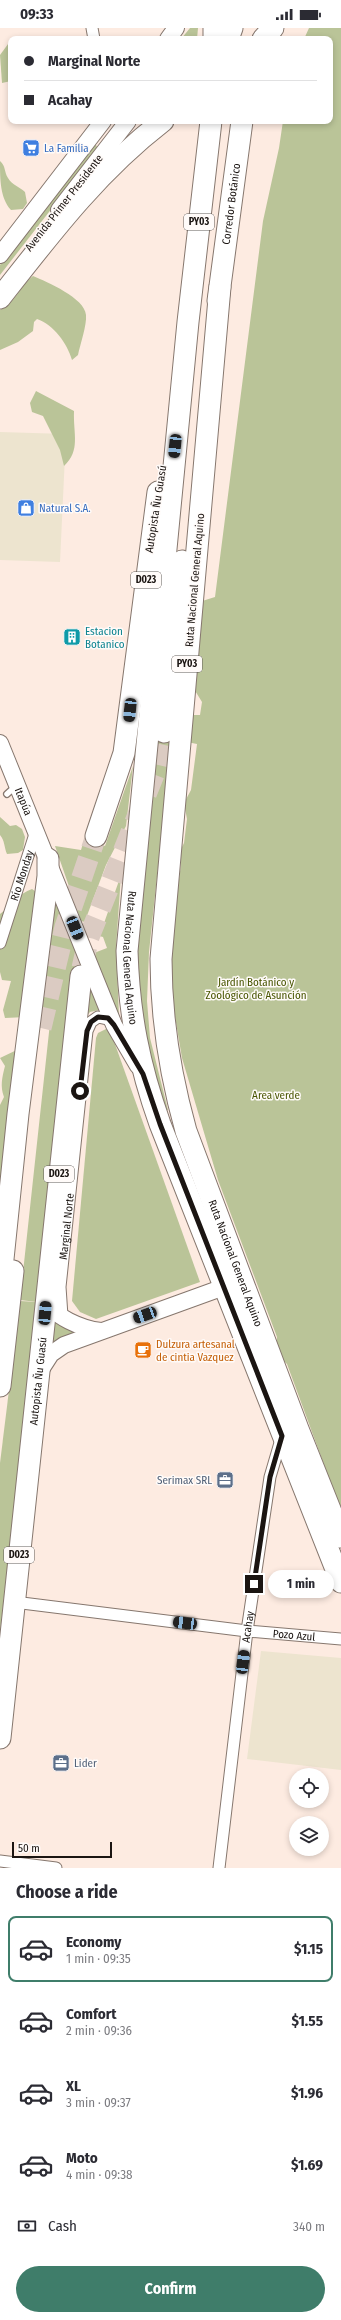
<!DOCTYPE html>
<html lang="en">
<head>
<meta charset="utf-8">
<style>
	body { margin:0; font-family:"Fira Sans Condensed",sans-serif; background:#f2f2f3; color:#2b2b33; height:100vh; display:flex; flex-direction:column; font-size:15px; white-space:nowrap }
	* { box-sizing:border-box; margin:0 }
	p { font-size:13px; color:#7c7c81 }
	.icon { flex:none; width:22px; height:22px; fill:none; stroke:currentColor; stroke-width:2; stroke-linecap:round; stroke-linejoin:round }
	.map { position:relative; height:1840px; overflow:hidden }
	.panel { display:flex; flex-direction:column; background:#fff; flex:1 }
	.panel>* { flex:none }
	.banner { position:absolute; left:8px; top:8px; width:325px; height:88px; border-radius:8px; box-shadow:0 2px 6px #0003; display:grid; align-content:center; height:88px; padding:0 16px; background:#fff }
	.buttons { position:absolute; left:289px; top:1740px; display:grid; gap:8px }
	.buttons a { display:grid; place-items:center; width:40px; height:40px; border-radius:50%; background:#fff; box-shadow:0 2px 6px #0003; font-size:20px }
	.scale { position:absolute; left:12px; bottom:10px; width:100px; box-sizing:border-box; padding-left:4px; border:2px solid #1b1512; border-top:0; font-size:11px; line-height:14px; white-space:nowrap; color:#1b1512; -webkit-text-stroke:3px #fffbf9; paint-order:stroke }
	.end { position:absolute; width:18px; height:18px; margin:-9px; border:5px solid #1b1512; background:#fff; box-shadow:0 0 0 2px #fff }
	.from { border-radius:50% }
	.bubble { position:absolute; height:28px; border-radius:14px; background:#fff; box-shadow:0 2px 6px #0003; font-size:13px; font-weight:700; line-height:28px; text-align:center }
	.car { position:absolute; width:12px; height:24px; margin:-12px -6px; border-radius:5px; box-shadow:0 0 3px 1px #0007; background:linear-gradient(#222 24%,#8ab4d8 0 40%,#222 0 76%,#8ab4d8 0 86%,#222 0) }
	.banner b { display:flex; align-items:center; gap:14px; height:38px; font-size:15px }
	.banner b+b { border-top:1px solid #e1e1e2 }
	.banner i { width:10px; height:10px; background:#2b2b33 }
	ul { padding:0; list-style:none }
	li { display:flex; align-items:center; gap:12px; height:66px; margin:0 8px 6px; padding:0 8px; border:2px solid transparent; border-radius:8px }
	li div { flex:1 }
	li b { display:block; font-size:15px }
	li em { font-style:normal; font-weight:700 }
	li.current { border-color:#3f7d6a }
	li>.icon { width:36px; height:36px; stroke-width:1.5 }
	h2 { padding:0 16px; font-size:18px; line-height:48px }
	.pay { display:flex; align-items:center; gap:10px; height:44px; padding:0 16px; font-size:15px }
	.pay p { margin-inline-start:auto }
	.primary-button { display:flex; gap:8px; margin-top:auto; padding:8px 16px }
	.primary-button a { flex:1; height:46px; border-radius:24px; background:#3f7d6a; color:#fff; font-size:16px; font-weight:700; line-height:46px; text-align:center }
	.status { display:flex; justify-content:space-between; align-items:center; height:28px; padding:0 20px; background:#fff; direction:ltr }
	.status svg { height:11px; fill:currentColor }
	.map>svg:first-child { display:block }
</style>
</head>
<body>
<div class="status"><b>09:33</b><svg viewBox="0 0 49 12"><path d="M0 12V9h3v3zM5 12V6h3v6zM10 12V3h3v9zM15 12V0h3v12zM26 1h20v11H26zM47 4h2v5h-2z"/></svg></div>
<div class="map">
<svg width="341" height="1840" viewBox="0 0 341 1840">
	<rect width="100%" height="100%" fill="#fdebe1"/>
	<g fill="#ede4cf">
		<polygon points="0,404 66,406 60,534 0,532"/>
		<polygon points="261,1623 341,1630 341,1742 247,1731"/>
	</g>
	<g fill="#bac498">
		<polygon points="190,0 198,0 197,11 181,11"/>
		<path d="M309 0H341V1479L337 1472 287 1336C278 1328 276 1320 277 1309L218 1152 182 1030 171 965 172 907 181 836 180 823 184 815 187 791 184 775 191 762 197 716 187 714 193 687H200L202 674 194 661 199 574 215 569 263 193 279 120 283 93H330V11H304Z"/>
		<polygon points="11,12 11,53 2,55 0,27"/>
		<polygon points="93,117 96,117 98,121 0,247 0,237"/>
		<path d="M0 133C6 138 4 144 8 150 12 157 20 159 25 164L27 175 23 181 11 182C0 170 0 151 0 133Z"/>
		<path d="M33 248C47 254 85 270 86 287 87 297 80 317 78 327L72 332C67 315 54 297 37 291L34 294 33 303 18 314 0 322V282C16 274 19 259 33 248Z"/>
		<path d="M36 363 74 383C73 406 81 422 64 438L60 422 43 388 32 384 30 375Z"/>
		<polygon points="155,704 172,707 149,924 147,973 150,1010 168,1082 166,1083 141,999 135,937"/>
		<polygon points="133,738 126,798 106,837 85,893 103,898 121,847 116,919 119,988 94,925 107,920 103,909 99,908 102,899 81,893 55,818 81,822 85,809 105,818"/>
		<path d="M0 789 10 798 16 797 22 801 25 809 23 822 18 825 7 826C4 819 5 813 0 807Z"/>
		<polygon points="54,856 104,981 90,984 84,991 89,948 71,946 37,1274 20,1272 50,995 33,993"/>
		<path d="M32 861 39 866 26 989 5 990 3 982 11 953 2 952 0 944V886C11 878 19 865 32 861Z"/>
		<polygon points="106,1001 111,1005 200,1254 96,1291 80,1284 72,1273 96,1010 98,1005"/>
		<path d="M23 1019 2 1150 0 1152V1077L4 1069C0 1058 2 1050 5 1038L0 1030Z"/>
		<polygon points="20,1273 37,1274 0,1604 0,1435"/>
		<polygon points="52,1292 77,1305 51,1320"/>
	</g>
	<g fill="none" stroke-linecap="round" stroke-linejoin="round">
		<g stroke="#dbcbc2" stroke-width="21" stroke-dasharray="21 10" stroke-linecap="butt">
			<polyline points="82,940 89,909 155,744 164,704"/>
			<polyline points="41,1000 65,899 96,808"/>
		</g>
		<defs>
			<polyline id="lane" points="7,766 16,758"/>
			<g id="street">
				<polyline points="92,0 94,11"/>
				<path id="s1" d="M0 915 36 803"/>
				<path id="s2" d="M62 1288 60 1259 87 1003 91 994 98 989 107 991 114 996"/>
				<path id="s3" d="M14 1574 247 1603 341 1611"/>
				<polyline points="0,1833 56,1840"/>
				<path id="s4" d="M219 1840 247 1603 270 1449 282 1408"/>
			</g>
			<g id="secondary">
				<polyline points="168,11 176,0"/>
				<polyline points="59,182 128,93"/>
				<polyline points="0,227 103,93"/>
				<path id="s5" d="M0 715 114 997 138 1038"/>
				<path d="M46 1271C52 1289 83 1301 101 1303"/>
				<polyline points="40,1343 51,1326 64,1317 224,1259"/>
			</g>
			<g id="highway">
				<polyline points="214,11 214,0"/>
				<polyline points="228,11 232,0"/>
				<polyline points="263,11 273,0"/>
				<path id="s6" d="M211 93 188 294 127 923C129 986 139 1037 160 1096L341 1554"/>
				<path id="s7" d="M220 259 161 931C161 991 170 1046 186 1103L298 1401 341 1509"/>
				<path d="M0 270C51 205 97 144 163 93"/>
				<path id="s8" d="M218 273 242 93"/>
				<polyline points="164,704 182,533"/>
				<polyline points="96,808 124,725 158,464"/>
				<polyline points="0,1260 18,1086 48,848 48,831"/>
				<polyline points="0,1358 13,1243"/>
				<path id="s9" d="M0 1710 81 948"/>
			</g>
		</defs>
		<use href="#lane" stroke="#86776e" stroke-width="8"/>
		<use href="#street" stroke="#86776e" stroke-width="13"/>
		<use href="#secondary" stroke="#86776e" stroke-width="18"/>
		<use href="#highway" stroke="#86776e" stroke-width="23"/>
		<use href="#lane" stroke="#fff" stroke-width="5.5"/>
		<use href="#street" stroke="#fff" stroke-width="11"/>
		<use href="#secondary" stroke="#fff" stroke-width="16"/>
		<use href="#highway" stroke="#fff" stroke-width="21"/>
	</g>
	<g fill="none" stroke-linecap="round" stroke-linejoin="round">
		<polyline stroke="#1b1512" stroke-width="5" points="80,1063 87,1003 91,994 98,989 108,990 114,997 143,1046 160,1096 282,1408 270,1449 254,1556"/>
	</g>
	<defs>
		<symbol id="supermarket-square" viewBox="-11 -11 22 22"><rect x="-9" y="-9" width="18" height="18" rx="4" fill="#3f7fe0" stroke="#fffbf9"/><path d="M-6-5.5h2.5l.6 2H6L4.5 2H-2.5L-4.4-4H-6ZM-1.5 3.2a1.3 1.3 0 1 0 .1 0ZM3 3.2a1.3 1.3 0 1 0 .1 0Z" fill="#fff"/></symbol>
		<symbol id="shop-square" viewBox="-11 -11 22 22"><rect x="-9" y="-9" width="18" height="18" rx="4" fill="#3f7fe0" stroke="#fffbf9"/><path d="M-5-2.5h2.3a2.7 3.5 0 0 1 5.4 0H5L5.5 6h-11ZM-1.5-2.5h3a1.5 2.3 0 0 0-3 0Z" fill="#fff"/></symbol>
		<symbol id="building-square" viewBox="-11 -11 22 22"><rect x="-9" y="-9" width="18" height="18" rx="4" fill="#0f9aa8" stroke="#fffbf9"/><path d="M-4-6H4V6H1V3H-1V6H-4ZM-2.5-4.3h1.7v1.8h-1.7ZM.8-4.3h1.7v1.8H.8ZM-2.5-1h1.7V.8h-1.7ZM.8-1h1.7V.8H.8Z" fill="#fff"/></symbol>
		<symbol id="cafe-square" viewBox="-11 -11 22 22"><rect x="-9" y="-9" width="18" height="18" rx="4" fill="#e8710a" stroke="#fffbf9"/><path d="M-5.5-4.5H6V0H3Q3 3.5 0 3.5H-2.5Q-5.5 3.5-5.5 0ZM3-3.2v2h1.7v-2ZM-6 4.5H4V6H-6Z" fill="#fff"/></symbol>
		<symbol id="office-square" viewBox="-11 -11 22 22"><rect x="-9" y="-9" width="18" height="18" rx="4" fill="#5c6f8a" stroke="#fffbf9"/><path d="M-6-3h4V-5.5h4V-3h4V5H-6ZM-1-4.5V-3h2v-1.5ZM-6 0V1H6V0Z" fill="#fff"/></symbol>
	</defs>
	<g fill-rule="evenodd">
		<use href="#supermarket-square" x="21" y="110" width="20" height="20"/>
		<use href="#shop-square" x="16" y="470" width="20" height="20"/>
		<use href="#building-square" x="62" y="599" width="20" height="20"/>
		<use href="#cafe-square" x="133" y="1312" width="20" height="20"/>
		<use href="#office-square" x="215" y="1442" width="20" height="20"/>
		<use href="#office-square" x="51" y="1725" width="20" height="20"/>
	</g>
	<g text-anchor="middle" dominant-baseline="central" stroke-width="3" stroke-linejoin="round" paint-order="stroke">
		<g fill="#fffbf9" stroke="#5f5a57" stroke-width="1">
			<rect x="184" y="186" width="30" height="16" rx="3"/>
			<rect x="131" y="544" width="30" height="16" rx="3"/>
			<rect x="172" y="628" width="30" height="16" rx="3"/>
			<rect x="44" y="1138" width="30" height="16" rx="3"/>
			<rect x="4" y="1519" width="30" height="16" rx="3"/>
		</g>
		<g font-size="10" font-weight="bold" fill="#1b1512">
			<text x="199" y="194">PY03</text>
			<text x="146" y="552">D023</text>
			<text x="187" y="636">PY03</text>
			<text x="59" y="1146">D023</text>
			<text x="19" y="1527">D023</text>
		</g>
		<g font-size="11" fill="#366cbe" stroke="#fffbf9" text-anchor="start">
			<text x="44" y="120">La Familia</text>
			<text x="39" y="480">Natural S.A.</text>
		</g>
		<g font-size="11" fill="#1b1512" stroke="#fffbf9">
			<text transform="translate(64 175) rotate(-52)">Avenida Primer Presidente</text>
			<text stroke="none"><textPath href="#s8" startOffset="98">Corredor Botánico</textPath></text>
			<text transform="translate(156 481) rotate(-81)">Autopista Ñu Guasú</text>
			<text transform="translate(195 552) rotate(-85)">Ruta Nacional General Aquino</text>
			<text stroke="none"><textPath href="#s5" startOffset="63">Itapúa</textPath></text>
			<text stroke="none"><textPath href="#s1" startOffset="71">Río Monday</textPath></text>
			<text stroke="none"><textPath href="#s6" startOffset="841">Ruta Nacional General Aquino</textPath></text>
			<text stroke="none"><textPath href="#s2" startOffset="90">Marginal Norte</textPath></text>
			<text stroke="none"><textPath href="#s7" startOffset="990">Ruta Nacional General Aquino</textPath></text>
			<text stroke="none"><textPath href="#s9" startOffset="359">Autopista Ñu Guasú</textPath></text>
			<text stroke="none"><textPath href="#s4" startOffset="243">Acahay</textPath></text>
			<text stroke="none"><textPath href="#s3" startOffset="282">Pozo Azul</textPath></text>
		</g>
		<g font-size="11" fill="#0d838f" stroke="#fffbf9" text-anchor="start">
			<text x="85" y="603">Estacion<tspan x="85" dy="13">Botanico</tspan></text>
		</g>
		<g font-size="11" fill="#485500" stroke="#fffbf9">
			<text x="256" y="954">Jardín Botánico y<tspan x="256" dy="13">Zoológico de Asunción</tspan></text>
			<text x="276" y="1067">Area verde</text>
		</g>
		<g font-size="11" fill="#c56008" stroke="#fffbf9" text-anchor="start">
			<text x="156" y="1316">Dulzura artesanal<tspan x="156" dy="13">de cintia Vazquez</tspan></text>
		</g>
		<g font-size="11" fill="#4e5e75" stroke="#fffbf9" text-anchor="end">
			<text x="212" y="1452">Serimax SRL</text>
			<text x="74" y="1735" text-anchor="start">Lider</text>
		</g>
	</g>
</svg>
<div class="buttons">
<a><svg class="icon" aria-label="locate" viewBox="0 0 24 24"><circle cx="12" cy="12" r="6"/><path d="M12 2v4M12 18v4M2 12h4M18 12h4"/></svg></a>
<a><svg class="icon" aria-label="layers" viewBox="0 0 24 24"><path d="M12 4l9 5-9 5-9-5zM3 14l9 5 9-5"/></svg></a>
</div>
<div class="scale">50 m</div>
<i class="end from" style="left:80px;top:1063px"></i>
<i class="end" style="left:254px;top:1556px"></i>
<div class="bubble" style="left:268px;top:1542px;width:66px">1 min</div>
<i class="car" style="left:175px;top:418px;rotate:186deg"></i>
<i class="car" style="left:130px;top:682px;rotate:186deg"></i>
<i class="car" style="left:75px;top:900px;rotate:158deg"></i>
<i class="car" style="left:45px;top:1285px;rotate:5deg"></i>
<i class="car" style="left:145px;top:1287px;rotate:250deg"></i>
<i class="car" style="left:185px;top:1595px;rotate:277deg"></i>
<i class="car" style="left:243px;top:1634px;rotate:7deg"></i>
<div class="banner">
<b><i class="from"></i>Marginal Norte</b>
<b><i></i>Acahay</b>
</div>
</div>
<section class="panel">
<h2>Choose a ride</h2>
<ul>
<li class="current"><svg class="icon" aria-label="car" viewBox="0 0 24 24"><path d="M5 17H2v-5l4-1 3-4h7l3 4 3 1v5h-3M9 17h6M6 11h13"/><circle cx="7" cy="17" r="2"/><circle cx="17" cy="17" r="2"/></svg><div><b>Economy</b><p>1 min · 09:35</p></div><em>$1.15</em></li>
<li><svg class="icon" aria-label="car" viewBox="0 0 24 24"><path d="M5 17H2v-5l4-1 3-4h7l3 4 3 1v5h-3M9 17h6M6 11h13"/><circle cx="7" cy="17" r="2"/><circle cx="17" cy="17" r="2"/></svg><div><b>Comfort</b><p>2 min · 09:36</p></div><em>$1.55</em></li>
<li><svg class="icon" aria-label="car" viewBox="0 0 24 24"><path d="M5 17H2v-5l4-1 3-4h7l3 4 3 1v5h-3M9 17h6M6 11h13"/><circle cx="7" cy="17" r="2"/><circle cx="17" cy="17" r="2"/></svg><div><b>XL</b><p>3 min · 09:37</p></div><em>$1.96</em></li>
<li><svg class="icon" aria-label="car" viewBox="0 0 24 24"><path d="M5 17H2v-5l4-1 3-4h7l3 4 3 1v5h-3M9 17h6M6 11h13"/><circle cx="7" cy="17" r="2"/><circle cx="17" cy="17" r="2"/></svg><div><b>Moto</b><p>4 min · 09:38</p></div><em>$1.69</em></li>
</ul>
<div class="pay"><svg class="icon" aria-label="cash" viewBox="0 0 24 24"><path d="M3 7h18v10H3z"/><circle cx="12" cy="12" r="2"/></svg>Cash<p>340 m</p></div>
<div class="primary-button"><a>Confirm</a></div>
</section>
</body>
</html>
